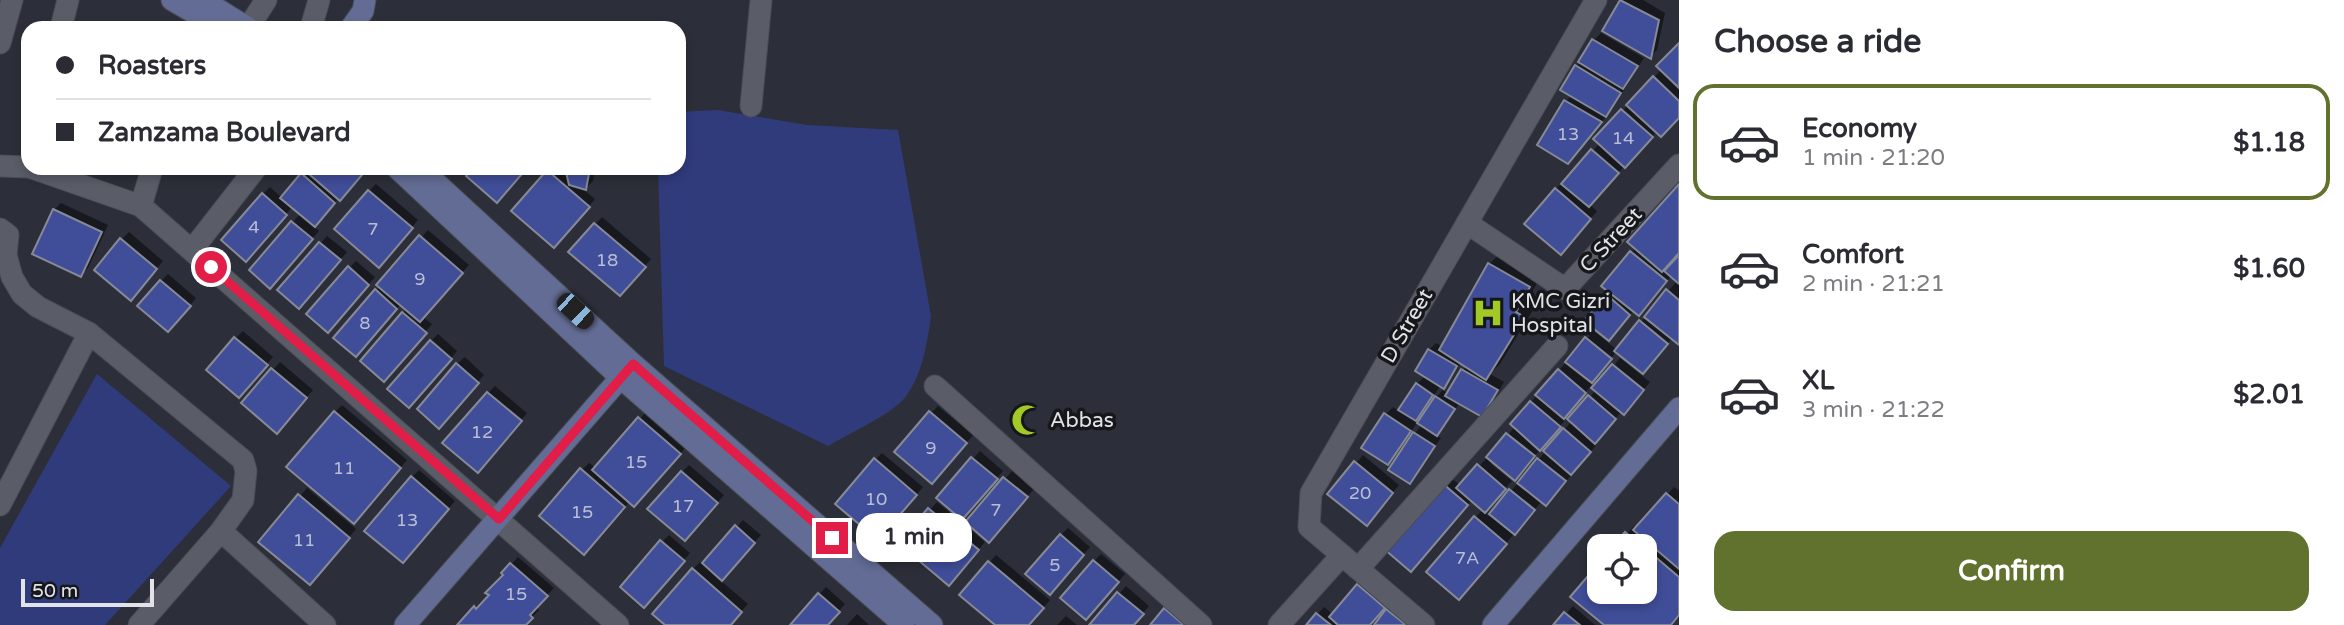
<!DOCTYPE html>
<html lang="en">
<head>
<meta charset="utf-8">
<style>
	body { margin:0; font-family:"Varela Round",sans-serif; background:#f7f7f7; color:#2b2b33; height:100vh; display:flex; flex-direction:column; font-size:26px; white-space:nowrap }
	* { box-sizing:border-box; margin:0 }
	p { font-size:23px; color:#7c7c81 }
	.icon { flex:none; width:38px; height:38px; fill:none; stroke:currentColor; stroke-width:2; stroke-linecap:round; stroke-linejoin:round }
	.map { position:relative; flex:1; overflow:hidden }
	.side { display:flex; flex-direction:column; background:#fff; width:665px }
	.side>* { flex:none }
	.guide { position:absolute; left:21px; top:21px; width:665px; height:154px; border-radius:21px; box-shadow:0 4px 10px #0003; display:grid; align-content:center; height:154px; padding:0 35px; background:#fff }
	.controls { position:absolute; left:1587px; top:534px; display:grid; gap:14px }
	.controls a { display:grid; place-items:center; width:70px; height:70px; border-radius:14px; background:#fff; box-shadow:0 4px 10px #0003; font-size:35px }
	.scale { position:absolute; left:21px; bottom:18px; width:133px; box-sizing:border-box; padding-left:7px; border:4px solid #e1e3e9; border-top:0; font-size:19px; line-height:24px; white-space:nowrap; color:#e1e3e9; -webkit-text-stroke:5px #16171b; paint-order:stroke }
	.end { position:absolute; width:32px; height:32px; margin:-16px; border:9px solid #e11d48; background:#fff; box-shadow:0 0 0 4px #fff }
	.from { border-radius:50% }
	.bubble { position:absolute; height:49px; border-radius:21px; background:#fff; box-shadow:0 4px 10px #0003; font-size:23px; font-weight:700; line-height:49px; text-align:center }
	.car { position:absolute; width:21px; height:42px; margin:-21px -10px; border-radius:9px; box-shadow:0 0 5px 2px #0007; background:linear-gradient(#222 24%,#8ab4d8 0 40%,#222 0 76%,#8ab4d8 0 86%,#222 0) }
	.guide b { display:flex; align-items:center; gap:24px; height:66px; font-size:26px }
	.guide b+b { border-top:2px solid #e1e1e2 }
	.guide i { width:18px; height:18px; background:#2b2b33 }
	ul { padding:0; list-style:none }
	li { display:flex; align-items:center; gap:21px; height:116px; margin:0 14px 10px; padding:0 21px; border:4px solid transparent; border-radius:21px }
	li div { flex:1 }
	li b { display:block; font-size:26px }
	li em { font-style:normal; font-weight:700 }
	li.current { border-color:#61722e }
	li>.icon { width:63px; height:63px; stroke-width:1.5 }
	h2 { padding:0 35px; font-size:32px; line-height:84px }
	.button { display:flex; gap:14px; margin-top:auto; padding:14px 35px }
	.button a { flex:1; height:80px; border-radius:21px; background:#61722e; color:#fff; font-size:28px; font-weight:700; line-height:80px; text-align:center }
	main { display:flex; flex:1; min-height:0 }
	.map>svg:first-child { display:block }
</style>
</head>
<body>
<main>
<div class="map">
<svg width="1679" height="625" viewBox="0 0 1679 625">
	<rect width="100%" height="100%" fill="#2c2f39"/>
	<g fill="#303b7c">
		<path d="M717 110 807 125 898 130 931 316C927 343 923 372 907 395 895 413 848 434 828 446L664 366 658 168H679V112Z"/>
		<polygon points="97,374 231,486 105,625 0,625 0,548"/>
	</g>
	<g fill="#0007" fill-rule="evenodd">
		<polygon points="1622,0 1643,0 1665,13 1657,50 1650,57 1604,30"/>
		<polygon points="1601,33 1644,58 1613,108 1575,155 1539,145 1566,101 1572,95 1577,66 1594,40"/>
		<polygon points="1679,45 1679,116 1657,131 1589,204 1597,211 1568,245 1556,189 1600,143 1596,139 1662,69"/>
		<polygon points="304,168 367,168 313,226 319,231 277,279 251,270 301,213 293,206 253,252 263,194 270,187 282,198 307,170"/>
		<polygon points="551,168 559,168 569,176 567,168 595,168 593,181 584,190 595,199 561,239 513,211"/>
		<polygon points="376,184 418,220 386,258 369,191"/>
		<polygon points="1679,186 1679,343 1672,338 1650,365 1617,351 1590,383 1592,385 1564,417 1566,419 1522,471 1493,461 1491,464 1512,481 1484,512 1489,516 1572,421 1620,358 1650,382 1631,405 1622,411 1594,442 1597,444 1553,497 1542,501 1466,590 1428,572 1483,509 1472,500 1418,562 1449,476 1461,486 1515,427 1531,402 1594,331 1617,350 1677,281 1671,276 1646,307 1634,310 1616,332 1607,296 1611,292 1604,286 1636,247"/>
		<polygon points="61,203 108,225 88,268 81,275 54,210"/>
		<polygon points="602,217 651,259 627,287 571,252"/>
		<polygon points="428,230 469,265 423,317 432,324 391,373 362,361 407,309 401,304 363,347 376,291"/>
		<polygon points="129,232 163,261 137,292 122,239"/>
		<polygon points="327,236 347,252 306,299 280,290"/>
		<path d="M1504 250 1543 272 1529 298 1538 302 1500 364 1490 374 1504 382 1489 408 1482 415 1460 402 1444 426 1435 435 1441 438 1410 482 1391 469 1415 433 1423 424 1429 408 1428 407 1414 421 1417 423 1388 463 1386 414 1393 407 1399 411 1417 384 1425 376 1429 350 1436 343 1443 347 1489 264ZM1461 362 1466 366 1449 394 1443 390 1431 402 1430 401 1441 385 1444 386 1451 379Z"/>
		<polygon points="356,261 375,277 335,323 349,268"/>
		<polygon points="168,274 196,298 175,323 161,281"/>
		<polygon points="243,331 273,357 246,389 236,338"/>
		<polygon points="438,334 457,351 416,399 431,341"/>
		<polygon points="465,357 484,375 446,419 457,364"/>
		<polygon points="280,362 313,390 284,424 244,403"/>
		<polygon points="495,386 527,413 485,463 488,393"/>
		<polygon points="342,405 407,460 361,514 335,412"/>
		<polygon points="938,406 973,435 939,475 931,413"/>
		<polygon points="647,411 687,446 641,498 630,501 591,545 582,470 589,463 596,468"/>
		<polygon points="980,451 1003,471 969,510 939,497"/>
		<polygon points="882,453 923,487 885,531 875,460"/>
		<polygon points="1363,455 1399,485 1373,516 1330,494"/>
		<polygon points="689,465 724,495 692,532 682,472"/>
		<polygon points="419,470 455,501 410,554 412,477"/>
		<polygon points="1012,471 1034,489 996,533 967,522"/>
		<polygon points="1674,487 1679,491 1679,614 1670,625 1607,625 1600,592 1645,592 1645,546 1616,546 1634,526 1637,529"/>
		<polygon points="307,488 356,529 316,576 261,542"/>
		<polygon points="937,502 985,542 956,577 900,543"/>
		<polygon points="743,520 761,535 720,580 748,604 729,625 668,625 693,569 700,562 703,565"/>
		<polygon points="1068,528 1090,547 1056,585 1061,535"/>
		<polygon points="669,535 690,553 651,598 662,542"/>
		<polygon points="1101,554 1125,574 1093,611 1094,561"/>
		<polygon points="996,555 1050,600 1028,625 997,625 961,595"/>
		<polygon points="518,557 554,588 536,607 539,610 524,625 459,625 482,601 484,603 505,575 503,573"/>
		<polygon points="1365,578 1391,600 1369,625 1308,625 1324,607 1334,615"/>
		<polygon points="1126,586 1149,606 1133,625 1092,625"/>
		<polygon points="826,587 845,604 827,625 792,625"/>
		<polygon points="1172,603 1199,625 1152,625"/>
		<polygon points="1395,603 1422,625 1376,625"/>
		<polygon points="1573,606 1595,625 1556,625"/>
		<polygon points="857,614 869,625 847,625"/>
		<polygon points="1066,616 1077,625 1057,625"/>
	</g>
	<g fill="#404e99" stroke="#868a96" stroke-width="2">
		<polygon points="1620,0 1659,20 1651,59 1602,31"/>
		<polygon points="1592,39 1638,66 1623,89 1578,62"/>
		<polygon points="1679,43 1679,88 1656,66"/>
		<polygon points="1575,65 1621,93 1606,117 1560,90"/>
		<polygon points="1653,76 1679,101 1679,118 1661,137 1626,105"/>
		<polygon points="1564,100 1602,122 1568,164 1537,145"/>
		<polygon points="1621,109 1653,137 1625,168 1593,139"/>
		<polygon points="1591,149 1619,173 1589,207 1561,184"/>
		<polygon points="302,168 353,168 362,175 340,201"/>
		<polygon points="473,168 527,168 497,203 466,176"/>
		<polygon points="565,168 590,168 586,190 569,185"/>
		<polygon points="605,168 645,168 645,173 605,172"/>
		<polygon points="547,170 590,207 554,248 511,211"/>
		<polygon points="301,173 335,203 315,227 280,198"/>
		<polygon points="1679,184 1679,253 1662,272 1627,242"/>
		<polygon points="1555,188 1591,219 1561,255 1524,224"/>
		<polygon points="368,190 413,228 379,268 334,229"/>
		<polygon points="262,193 287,215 246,262 221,240"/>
		<polygon points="53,209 102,232 81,277 32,254"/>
		<polygon points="291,221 313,239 270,289 249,270"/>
		<polygon points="594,223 646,267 620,296 568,252"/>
		<polygon points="419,235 463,273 420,322 376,285"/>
		<polygon points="120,238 157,269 131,301 94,270"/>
		<polygon points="319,242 341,260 299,309 277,290"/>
		<polygon points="1630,251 1667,281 1639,316 1601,286"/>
		<polygon points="1679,255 1679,284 1664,271"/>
		<polygon points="1488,263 1530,287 1516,312 1525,317 1486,380 1439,350"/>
		<polygon points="348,266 369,285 328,333 306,314"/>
		<polygon points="160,280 191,306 168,332 137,306"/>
		<polygon points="375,289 397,309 356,357 333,338"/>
		<polygon points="1666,289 1679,300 1679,345 1644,317"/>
		<polygon points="1606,294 1630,315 1609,341 1584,321"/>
		<polygon points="402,312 427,333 384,382 360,361"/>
		<polygon points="1639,320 1668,344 1643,374 1614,351"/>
		<polygon points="234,337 268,365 239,398 206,370"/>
		<polygon points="1585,337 1612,359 1592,383 1565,362"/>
		<polygon points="430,340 452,359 409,408 387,389"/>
		<polygon points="1428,349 1457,366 1444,389 1415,371"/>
		<polygon points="456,363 479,383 439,429 417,409"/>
		<polygon points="1612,364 1644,390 1624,415 1591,388"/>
		<polygon points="271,368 307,398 277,434 241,403"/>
		<polygon points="1461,369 1498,390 1482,417 1445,396"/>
		<polygon points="1558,369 1586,393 1564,419 1535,395"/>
		<polygon points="1416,383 1433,395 1416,421 1398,410"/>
		<polygon points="487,392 522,421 478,473 442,443"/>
		<polygon points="1588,395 1616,419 1595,444 1567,419"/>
		<polygon points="1435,396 1455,409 1437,436 1417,423"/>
		<polygon points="1530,401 1561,427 1540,451 1510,424"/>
		<polygon points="334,411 401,468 354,524 286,467"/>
		<polygon points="929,411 967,443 932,484 894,452"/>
		<polygon points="1384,413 1411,431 1388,465 1361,448"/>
		<polygon points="638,417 681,454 634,507 592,470"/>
		<polygon points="1563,428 1591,452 1571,475 1543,451"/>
		<polygon points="1413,432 1435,446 1410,484 1388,470"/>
		<polygon points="1506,433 1535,456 1515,481 1486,457"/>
		<polygon points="971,457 998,479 962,520 936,498"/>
		<polygon points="874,458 917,495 878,540 835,504"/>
		<polygon points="1537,458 1566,481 1546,506 1517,483"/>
		<polygon points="1354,461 1393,493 1367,526 1327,494"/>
		<polygon points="1477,464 1506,489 1485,513 1456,488"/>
		<polygon points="580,468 625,507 584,555 539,516"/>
		<polygon points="681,471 718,503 685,541 647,509"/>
		<polygon points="411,476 449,509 403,563 364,531"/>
		<polygon points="1003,477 1028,497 989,543 965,522"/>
		<polygon points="1441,482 1468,505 1411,572 1384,549"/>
		<polygon points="1509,489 1535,510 1515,535 1489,514"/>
		<polygon points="1666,493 1679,504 1679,569 1633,530"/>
		<polygon points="298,494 350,538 310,585 258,542"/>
		<polygon points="928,508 979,550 949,586 898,543"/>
		<polygon points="1474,516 1507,544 1459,600 1426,572"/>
		<polygon points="735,525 755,543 722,581 702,563"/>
		<polygon points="1625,532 1642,546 1613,546"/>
		<polygon points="1060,534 1084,555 1050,595 1025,574"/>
		<polygon points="660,540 685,561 644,608 620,587"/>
		<polygon points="1645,548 1679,577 1679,615 1671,625 1604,625 1570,597 1600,562 1600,592 1645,592"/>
		<polygon points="1093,560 1119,582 1086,620 1060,598"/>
		<polygon points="988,561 1044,608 1029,625 995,625 959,595"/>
		<polygon points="510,563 548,596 530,615 533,618 526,625 457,625 474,606 476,609 489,595 485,593 503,575 501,573"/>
		<polygon points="692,568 742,612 731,625 665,625 652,614"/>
		<polygon points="1357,584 1385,608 1370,625 1338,625 1329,617"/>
		<polygon points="1117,592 1144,614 1134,625 1089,625"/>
		<polygon points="818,593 840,612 828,625 790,625"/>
		<polygon points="1164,608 1184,625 1150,625"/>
		<polygon points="1386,609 1406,625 1374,625"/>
		<polygon points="1564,612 1580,625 1553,625"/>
		<polygon points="1316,613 1331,625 1306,625"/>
	</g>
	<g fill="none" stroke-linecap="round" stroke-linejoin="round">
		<defs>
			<g id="street">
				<polyline points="61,28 68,0"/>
				<polyline points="248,28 266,0"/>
				<polyline points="311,28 319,0"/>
				<polyline points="0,43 12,0"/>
				<polyline points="751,106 761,0"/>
				<polyline points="0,166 28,167"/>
				<polyline points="32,168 141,206 618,625"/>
				<polyline points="141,206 152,168"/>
				<polyline points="1467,223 1565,289 1679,165"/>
				<polyline points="0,229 8,235 6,255 12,277 22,294 38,307 89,333 243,460 246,471 243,500 221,531 139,625"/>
				<polyline points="192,250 256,168"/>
				<polyline points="935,386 1201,625"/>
				<polyline points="0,505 89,333"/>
				<polyline points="221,531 325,625"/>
				<polyline points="1358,569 1557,346"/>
				<polyline points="1279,625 1342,555"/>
				<polyline points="1424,625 1309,527 1311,493 1596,0"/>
			</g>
			<g id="secondary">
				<polyline points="172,0 220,28"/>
				<polyline points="203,0 248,28"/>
				<polyline points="351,28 363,11 365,0"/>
				<polyline points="397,168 621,378 904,625"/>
				<polyline points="420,168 633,364 932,625"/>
				<polyline points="405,625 629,368"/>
				<polyline points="1493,625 1679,408"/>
			</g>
		</defs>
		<use href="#street" stroke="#494c54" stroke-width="23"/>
		<use href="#secondary" stroke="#494c54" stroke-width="23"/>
		<use href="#street" stroke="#5a5d68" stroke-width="21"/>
		<use href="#secondary" stroke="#636c94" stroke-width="21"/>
	</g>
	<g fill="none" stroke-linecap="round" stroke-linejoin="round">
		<polyline stroke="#e11d48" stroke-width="9" points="211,267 499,519 633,364 832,538"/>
	</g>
	<defs>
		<symbol id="hospital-bare" viewBox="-9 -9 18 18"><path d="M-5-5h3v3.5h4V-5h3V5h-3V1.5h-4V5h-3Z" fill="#a3c927" stroke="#16171b" stroke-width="2.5" paint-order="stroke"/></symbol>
		<symbol id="mosque-bare" viewBox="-9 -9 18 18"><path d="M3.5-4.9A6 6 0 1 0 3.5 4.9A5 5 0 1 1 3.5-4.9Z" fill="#a3c927" stroke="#16171b" stroke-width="2.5" paint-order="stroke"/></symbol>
	</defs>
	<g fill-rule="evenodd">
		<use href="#hospital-bare" x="1466" y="291" width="44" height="44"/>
		<use href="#mosque-bare" x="1005" y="398" width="44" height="44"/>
	</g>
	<g text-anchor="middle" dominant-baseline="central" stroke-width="7" stroke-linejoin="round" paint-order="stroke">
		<g font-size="18" fill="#b9bed5">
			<text x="1568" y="134">13</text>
			<text x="1623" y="138">14</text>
			<text x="254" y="227">4</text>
			<text x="373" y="229">7</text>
			<text x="607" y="260">18</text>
			<text x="420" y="279">9</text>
			<text x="365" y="323">8</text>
			<text x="482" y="432">12</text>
			<text x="931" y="448">9</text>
			<text x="636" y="462">15</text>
			<text x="344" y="468">11</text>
			<text x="1360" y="493">20</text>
			<text x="876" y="499">10</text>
			<text x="683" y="506">17</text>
			<text x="996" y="510">7</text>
			<text x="582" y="512">15</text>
			<text x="407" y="520">13</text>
			<text x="304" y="540">11</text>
			<text x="1467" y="558">7A</text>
			<text x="1055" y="565">5</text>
			<text x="516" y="594">15</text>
		</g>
		<g font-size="21" fill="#e1e3e9" stroke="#16171b">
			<text transform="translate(1611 240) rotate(-47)">C Street</text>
			<text transform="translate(1407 326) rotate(-60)">D Street</text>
		</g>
		<g font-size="21" fill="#e1e3e9" stroke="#16171b" text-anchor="start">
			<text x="1511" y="301">KMC Gizri<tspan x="1511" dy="24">Hospital</tspan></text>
			<text x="1050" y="420">Abbas</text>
		</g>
	</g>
</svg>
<div class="controls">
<a><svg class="icon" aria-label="locate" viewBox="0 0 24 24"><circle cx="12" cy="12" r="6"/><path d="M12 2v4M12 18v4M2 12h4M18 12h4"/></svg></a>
</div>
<div class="scale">50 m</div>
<i class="end from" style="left:211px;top:267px"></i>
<i class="end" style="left:832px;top:538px"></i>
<div class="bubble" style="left:856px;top:513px;width:116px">1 min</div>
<i class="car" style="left:575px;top:311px;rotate:133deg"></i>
<div class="guide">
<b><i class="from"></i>Roasters</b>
<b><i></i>Zamzama Boulevard</b>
</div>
</div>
<section class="side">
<h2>Choose a ride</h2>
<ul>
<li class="current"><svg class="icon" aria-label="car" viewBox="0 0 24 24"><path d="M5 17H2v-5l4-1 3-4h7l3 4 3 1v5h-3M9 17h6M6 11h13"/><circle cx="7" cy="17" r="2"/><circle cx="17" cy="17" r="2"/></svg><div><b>Economy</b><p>1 min · 21:20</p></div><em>$1.18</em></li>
<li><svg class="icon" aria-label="car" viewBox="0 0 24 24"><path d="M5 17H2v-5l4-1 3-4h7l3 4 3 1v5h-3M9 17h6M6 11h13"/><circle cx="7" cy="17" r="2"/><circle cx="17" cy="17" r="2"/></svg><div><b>Comfort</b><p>2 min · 21:21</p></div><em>$1.60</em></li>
<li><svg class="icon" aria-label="car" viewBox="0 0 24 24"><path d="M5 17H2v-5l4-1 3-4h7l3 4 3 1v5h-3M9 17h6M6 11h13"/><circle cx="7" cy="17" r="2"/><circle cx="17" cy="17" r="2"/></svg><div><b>XL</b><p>3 min · 21:22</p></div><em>$2.01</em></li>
</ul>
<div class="button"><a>Confirm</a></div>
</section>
</main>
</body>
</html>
